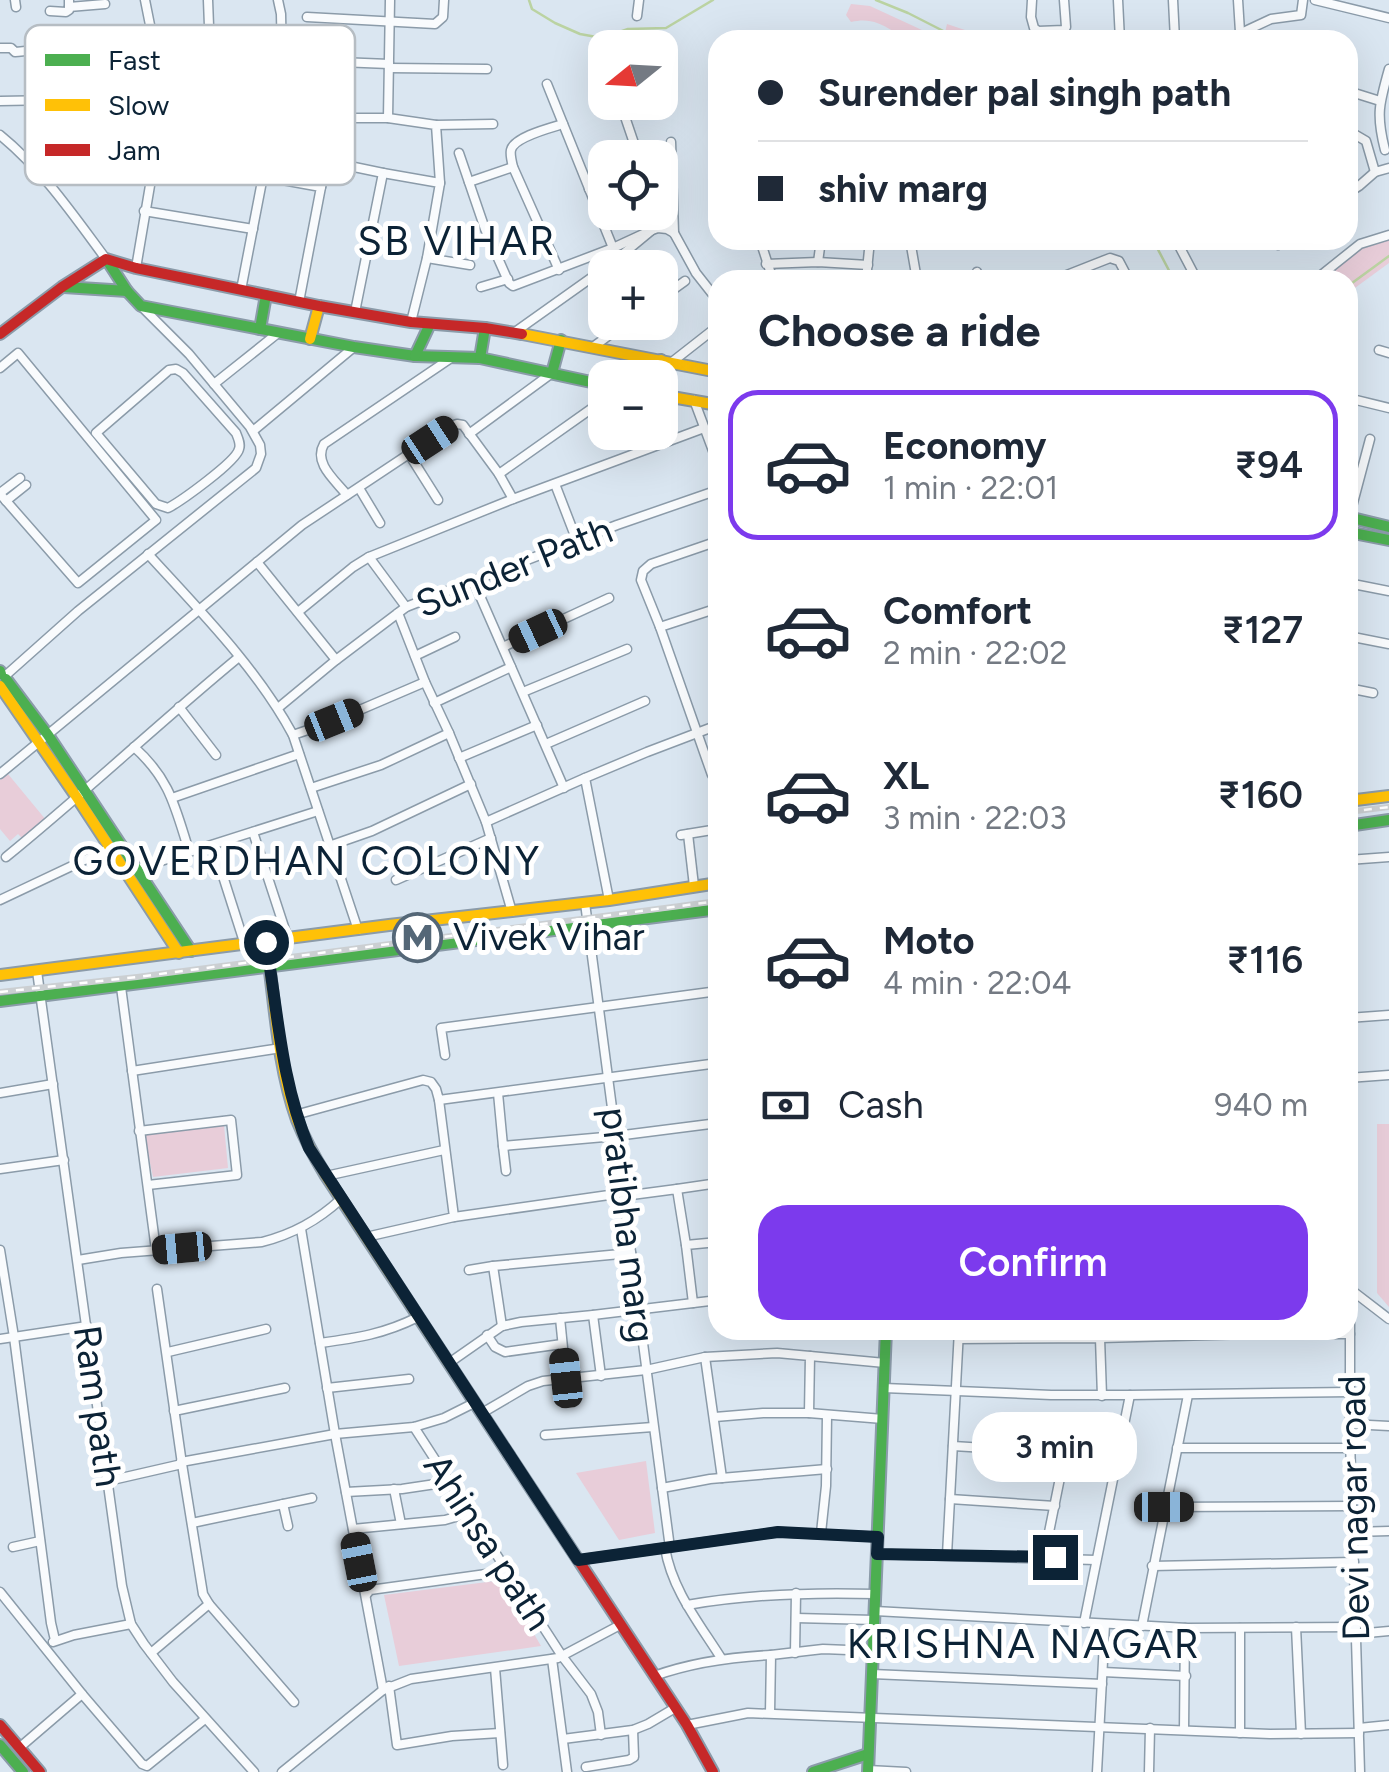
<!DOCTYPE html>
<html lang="en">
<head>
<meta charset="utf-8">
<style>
	body { margin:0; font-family:Figtree,sans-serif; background:#f2f2f3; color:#1f2937; height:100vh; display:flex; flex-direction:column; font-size:38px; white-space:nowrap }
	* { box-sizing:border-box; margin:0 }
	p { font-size:32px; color:#747a83 }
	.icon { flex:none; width:55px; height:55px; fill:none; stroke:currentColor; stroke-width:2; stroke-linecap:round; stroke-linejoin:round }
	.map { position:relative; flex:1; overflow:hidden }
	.panel { position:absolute; left:708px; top:270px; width:650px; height:1070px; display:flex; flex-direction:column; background:#fff; border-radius:30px; box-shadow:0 10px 40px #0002 }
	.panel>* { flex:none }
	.top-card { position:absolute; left:708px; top:30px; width:650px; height:220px; border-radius:30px; box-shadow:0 10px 40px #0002; display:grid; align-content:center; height:220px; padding:0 50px; background:#fff }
	.needle { width:65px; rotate:252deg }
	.buttons { position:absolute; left:588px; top:30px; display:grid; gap:20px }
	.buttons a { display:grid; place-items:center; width:90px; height:90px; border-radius:20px; background:#fff; box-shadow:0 10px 40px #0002; font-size:50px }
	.end { position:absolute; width:45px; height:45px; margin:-22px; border:12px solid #0c2336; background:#fff; box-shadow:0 0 0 5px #fff }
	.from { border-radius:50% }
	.bubble { position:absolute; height:70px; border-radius:30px; background:#fff; box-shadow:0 10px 40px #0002; font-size:32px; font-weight:600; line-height:70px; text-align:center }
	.car { position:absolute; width:30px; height:60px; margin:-30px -15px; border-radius:12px; box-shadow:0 0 8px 2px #0007; background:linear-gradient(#222 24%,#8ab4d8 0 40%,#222 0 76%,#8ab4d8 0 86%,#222 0) }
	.top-card b { display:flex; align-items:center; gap:35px; height:95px; font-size:38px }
	.top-card b+b { border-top:2px solid #e0e1e3 }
	.top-card i { width:25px; height:25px; background:#1f2937 }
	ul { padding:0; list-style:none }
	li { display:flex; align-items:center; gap:30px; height:150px; margin:0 20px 15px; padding:0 30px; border:5px solid transparent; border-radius:30px }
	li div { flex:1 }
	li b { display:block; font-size:38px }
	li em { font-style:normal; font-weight:600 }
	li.on { border-color:#7c3aed }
	li>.icon { width:90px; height:90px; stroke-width:1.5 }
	h2 { padding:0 50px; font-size:45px; line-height:120px }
	.pay { display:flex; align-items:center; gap:25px; height:110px; padding:0 50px; font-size:38px }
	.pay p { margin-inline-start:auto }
	.primary-button { display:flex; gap:20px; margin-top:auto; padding:20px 50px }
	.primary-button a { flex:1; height:115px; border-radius:30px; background:#7c3aed; color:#fff; font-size:40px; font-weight:600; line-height:115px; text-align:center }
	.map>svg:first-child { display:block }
</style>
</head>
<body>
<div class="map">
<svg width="1389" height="1772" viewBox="0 0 1389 1772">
	<rect width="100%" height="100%" fill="#dae6f1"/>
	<g fill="#e8cdd9">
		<path d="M851 4 870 6 935 36 944 37 947 24 977 34 986 40H895L893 31C878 22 868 18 851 22L846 15Z"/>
		<polygon points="1389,237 1389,263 1352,290 1348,291 1348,280 1324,280 1360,249"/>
		<polygon points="8,774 46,820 23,839 18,834 10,841 0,829 0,780"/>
		<polygon points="1377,1124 1389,1124 1389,1307 1377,1293"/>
		<polygon points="224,1125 228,1168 153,1177 144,1134"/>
		<polygon points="646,1461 655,1533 619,1540 576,1473"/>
		<polygon points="503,1580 541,1646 399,1666 384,1595"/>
	</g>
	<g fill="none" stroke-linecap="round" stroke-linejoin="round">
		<g stroke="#bbd3a2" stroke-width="2.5">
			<polyline points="529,0 532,9 555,23 580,34 602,38 628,29 666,28 713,0"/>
			<polyline points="876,0 908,13 961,40"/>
			<polyline points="1153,240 1174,280"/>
			<polyline points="1348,286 1389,256"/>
		</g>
		<defs>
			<g id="street">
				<polyline points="15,0 16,7"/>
				<path d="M145 0 157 60C200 45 238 56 282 62L281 14 278 0"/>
				<polyline points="208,0 210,52"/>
				<polyline points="1032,0 1031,17 1034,28 1038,31 1064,30 1066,27 1064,0"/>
				<polyline points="1118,0 1120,40"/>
				<polyline points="1173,0 1175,40"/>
				<polyline points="1238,0 1240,32"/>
				<polyline points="1315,0 1389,18"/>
				<polyline points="69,7 105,4"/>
				<polyline points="50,11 66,12 69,10 69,0"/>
				<polyline points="637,16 639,0"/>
				<polyline points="307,17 435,24 443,17 444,0"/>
				<polyline points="1226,40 1271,19 1301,15 1303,0"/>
				<path d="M0 48H11L15 52C26 51 38 49 49 50 72 51 89 65 113 57"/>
				<polyline points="157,60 163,102 166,108 173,111 332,118 388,118 436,125 440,183"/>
				<polyline points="315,61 389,64"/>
				<polyline points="282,62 283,115"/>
				<polyline points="389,68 487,69"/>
				<polyline points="547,84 613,248"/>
				<polyline points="1348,91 1380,101"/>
				<polyline points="0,101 111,99"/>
				<polyline points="620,102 639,158"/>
				<polyline points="388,118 390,0"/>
				<polyline points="436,125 493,124"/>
				<path d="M0 135C42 169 74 216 106 259"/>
				<polyline points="1348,136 1354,134 1366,141 1375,172 1389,168"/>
				<polyline points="671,142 674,233"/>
				<path d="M1385 150C1376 115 1379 104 1389 69"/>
				<polyline points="459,153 485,229 509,283 513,286 613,248 652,230"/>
				<polyline points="39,173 74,146 87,145 321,187 299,302"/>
				<polyline points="383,173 440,183 427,258 411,322"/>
				<polyline points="469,182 513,167"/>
				<polyline points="321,187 325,169 335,163 383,173 355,312"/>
				<polyline points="589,189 605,183"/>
				<polyline points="1348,193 1359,186 1375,172"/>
				<polyline points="144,211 253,229"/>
				<polyline points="760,240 773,280"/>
				<polyline points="910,240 917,280"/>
				<polyline points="1176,240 1197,280"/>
				<polyline points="1257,240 1278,245 1284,240"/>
				<polyline points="427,258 470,265"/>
				<polyline points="818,262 821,240"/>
				<polyline points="766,264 818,262 868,265"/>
				<polyline points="136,268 155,156"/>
				<polyline points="606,268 652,230 658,228 667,229 674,233 696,273 718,301"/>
				<path d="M559 270 513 167C512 163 510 154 511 150 514 137 550 128 563 124"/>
				<polyline points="977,272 980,280"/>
				<polyline points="866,280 870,240"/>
				<polyline points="1054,280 1110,258 1119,261 1129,280"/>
				<polyline points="1315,280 1360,244 1389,235"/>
				<polyline points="481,287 508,279"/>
				<polyline points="241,290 263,176"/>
				<polyline points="660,299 685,281"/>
				<polyline points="515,332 605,268"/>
				<polyline points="593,347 627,322"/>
				<polyline points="1379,350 1389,353"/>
				<polyline points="672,362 718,326"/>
				<polyline points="0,368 18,353 156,520 78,583 0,494"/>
				<path d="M176 369 183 373 236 433C238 438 241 444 239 449 236 462 181 501 168 508L156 504 96 433 169 370Z"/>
				<polyline points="214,384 278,333"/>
				<polyline points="1348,398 1389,408"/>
				<polyline points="694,400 718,464"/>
				<polyline points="253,431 354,347"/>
				<polyline points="469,434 552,373"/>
				<polyline points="409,454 438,500"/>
				<polyline points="499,474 605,399"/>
				<polyline points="555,484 577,541"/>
				<polyline points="359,488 380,523"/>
				<polyline points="0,493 20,478"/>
				<path d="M347 495C335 480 313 463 324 444L451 358"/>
				<polyline points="6,501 26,485"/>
				<polyline points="1349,518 1370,439"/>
				<path d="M148 554C200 611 256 667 293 735L358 930"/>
				<polyline points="369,557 513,499 704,428"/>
				<polyline points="257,562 336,660"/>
				<polyline points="473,580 564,788"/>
				<polyline points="1348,583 1389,591"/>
				<polyline points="298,612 353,567 369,557 406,607"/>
				<polyline points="398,613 425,682 449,733 486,822 512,912"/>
				<polyline points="660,627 718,608"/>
				<polyline points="1348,636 1389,644"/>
				<polyline points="503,647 609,598"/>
				<polyline points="415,656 455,637"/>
				<polyline points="5,676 78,611 256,468 261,454 260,445 250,427 189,354 143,308"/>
				<polyline points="1348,688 1373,693"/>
				<polyline points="523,692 627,649"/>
				<polyline points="434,703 511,667"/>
				<polyline points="179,707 216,755"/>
				<polyline points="278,708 336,660 406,607 617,525 718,490"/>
				<polyline points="293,735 334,721 425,682"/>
				<polyline points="546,744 645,701"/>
				<path d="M134 747C170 779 175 807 189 851"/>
				<polyline points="459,758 537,725"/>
				<polyline points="0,774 302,525 451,426 457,424 463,425 499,474 513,499"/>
				<polyline points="712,775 660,627 641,580 643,571 651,564 718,541"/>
				<polyline points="585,778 647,752 718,725"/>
				<polyline points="311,788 381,765 449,733"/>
				<polyline points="172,798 299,754"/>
				<polyline points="486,822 585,778 609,900"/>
				<polyline points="253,832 288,939"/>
				<polyline points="688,834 694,886"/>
				<polyline points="681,835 718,829"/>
				<polyline points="213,845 245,945"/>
				<polyline points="329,846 372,831 471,784"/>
				<path d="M6 857C86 792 160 722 239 657"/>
				<polyline points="1348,860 1389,857"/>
				<polyline points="136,869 318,811"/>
				<polyline points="396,880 491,838"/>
				<polyline points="0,900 110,848"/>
				<polyline points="585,903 670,1548"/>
				<polyline points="37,971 122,1586 131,1624 144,1644 173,1682 254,1772"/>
				<polyline points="121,987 156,1250"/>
				<polyline points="1348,1018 1389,1015"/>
				<polyline points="445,1055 441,1028 718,991"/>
				<polyline points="132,1071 281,1048"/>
				<polyline points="1348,1078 1389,1075"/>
				<polyline points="0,1093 53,1084"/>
				<polyline points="498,1093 503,1146 616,1136 718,1123"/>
				<polyline points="295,1115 423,1080 431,1082 436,1089 439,1100 718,1063"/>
				<polyline points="139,1131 231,1120 237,1175 148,1185"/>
				<polyline points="503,1146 506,1171"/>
				<polyline points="0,1169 64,1160"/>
				<polyline points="326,1176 444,1150"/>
				<polyline points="677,1189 718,1183"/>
				<polyline points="624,1196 677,1189 686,1245"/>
				<polyline points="454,1217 623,1193"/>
				<polyline points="301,1229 335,1434 383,1690"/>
				<polyline points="366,1237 454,1217 439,1100"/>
				<polyline points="1348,1245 1350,1289 1350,1439 1360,1772"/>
				<polyline points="0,1250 14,1337 51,1623 55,1640"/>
				<path d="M78 1260 121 1253 262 1242C293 1234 317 1221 341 1199"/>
				<polyline points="469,1270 493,1266"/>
				<polyline points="157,1289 182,1464"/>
				<polyline points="1350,1289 1389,1319"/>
				<polyline points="693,1303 686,1245 718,1242"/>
				<polyline points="593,1315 601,1376"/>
				<polyline points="560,1318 566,1378"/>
				<polyline points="502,1326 493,1266 631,1253"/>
				<polyline points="487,1335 495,1347 505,1352 562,1344"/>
				<polyline points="1100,1338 1249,1334 1350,1334"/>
				<polyline points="0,1339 87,1326"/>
				<polyline points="959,1339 1100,1338 1102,1396"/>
				<path d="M320 1343C357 1338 384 1334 418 1317"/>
				<polyline points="168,1352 266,1329"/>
				<polyline points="810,1356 885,1363"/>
				<polyline points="705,1357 722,1478"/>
				<polyline points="449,1363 502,1326 521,1322 593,1315 718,1300"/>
				<polyline points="327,1388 409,1379"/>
				<polyline points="884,1388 1051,1395 1130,1395 1084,1623"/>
				<polyline points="1130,1395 1351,1392"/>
				<polyline points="174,1411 285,1388"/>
				<polyline points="482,1413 528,1386 543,1381 646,1370 705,1357 777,1353 810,1356 809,1413"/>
				<polyline points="715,1417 763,1413 809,1413 883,1419"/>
				<polyline points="1350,1424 1389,1426"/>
				<polyline points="414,1427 562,1656 591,1694 598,1712 601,1735"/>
				<polyline points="545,1435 653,1427"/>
				<polyline points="953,1446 1065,1453 1044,1557"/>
				<polyline points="1177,1448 1351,1448"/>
				<polyline points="1065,1453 1118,1454"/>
				<polyline points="181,1462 335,1434 414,1427 444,1418 474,1403"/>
				<polyline points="108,1481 182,1464 203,1594 209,1604"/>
				<polyline points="662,1488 710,1479 827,1469"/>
				<polyline points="394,1489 401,1524"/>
				<polyline points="346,1492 402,1489 449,1482"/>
				<polyline points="950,1499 1055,1506"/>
				<polyline points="283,1504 288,1526"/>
				<polyline points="1164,1507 1352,1506"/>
				<polyline points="192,1523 312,1498"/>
				<polyline points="353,1529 445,1520 469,1513"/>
				<polyline points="1353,1532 1389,1531"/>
				<polyline points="821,1533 826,1486 827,1416"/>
				<polyline points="13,1547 40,1541"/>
				<path d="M665 1548C672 1590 699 1623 721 1658"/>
				<polyline points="877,1554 1096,1560"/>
				<polyline points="947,1555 959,1330"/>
				<polyline points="578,1560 777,1532 878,1537"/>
				<polyline points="1152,1566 1354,1562"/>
				<polyline points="0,1592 82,1694"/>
				<polyline points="366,1595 370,1590 508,1571"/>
				<path d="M687 1605C750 1594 811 1592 876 1594"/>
				<polyline points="875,1611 1188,1628 1356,1627"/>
				<polyline points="796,1618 874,1620"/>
				<polyline points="1142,1626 1188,1395"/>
				<polyline points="1296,1627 1301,1734"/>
				<polyline points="1240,1628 1240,1733"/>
				<polyline points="1356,1634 1389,1631"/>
				<polyline points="53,1642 74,1635 131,1624"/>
				<polyline points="151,1653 209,1604 294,1702"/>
				<polyline points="795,1653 796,1593"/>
				<polyline points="552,1659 567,1772"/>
				<polyline points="495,1668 503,1765"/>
				<polyline points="1103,1672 1186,1676"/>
				<polyline points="872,1674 1102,1684"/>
				<path d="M654 1676C693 1662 730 1657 771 1655"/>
				<polyline points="389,1686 397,1745 452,1736 500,1733"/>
				<polyline points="770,1713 771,1655 823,1649 873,1651"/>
				<polyline points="687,1725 748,1713 1270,1734 1359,1733"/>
				<polyline points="1359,1728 1389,1725"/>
				<polyline points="1184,1730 1185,1628"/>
				<polyline points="563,1739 633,1730 648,1724 675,1708"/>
				<polyline points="19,1748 82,1694 142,1764 147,1766 205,1719"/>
				<polyline points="586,1767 629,1760 634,1757 633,1730"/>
				<polyline points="868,1770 906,1772"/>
				<polyline points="282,1772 383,1690 411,1679 558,1658 620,1625"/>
				<polyline points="1097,1772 1105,1624"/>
				<polyline points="1149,1772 1150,1728"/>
			</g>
			<g id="fast">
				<polyline points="107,260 127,291 141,306 354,347 415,356 480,358 605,385"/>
				<polyline points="64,287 127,291"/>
				<polyline points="260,329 266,295"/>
				<polyline points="415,356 430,324"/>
				<polyline points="480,358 485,328"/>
				<polyline points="552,373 561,340"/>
				<polyline points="1348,517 1389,527"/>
				<polyline points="1348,532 1389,540"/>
				<polyline points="0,671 1,674"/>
				<polyline points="6,679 48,735 191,951"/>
				<polyline points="1348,826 1389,820"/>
				<polyline points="0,1001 718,909"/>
				<polyline points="0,1745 23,1772"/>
				<polyline points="813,1772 868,1754"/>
				<polyline points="868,1772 886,1330"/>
			</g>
			<g id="slow">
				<polyline points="522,334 718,372"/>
				<polyline points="310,339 319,306"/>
				<polyline points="636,378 661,360"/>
				<polyline points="660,395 718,405"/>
				<polyline points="0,686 78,799 179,953"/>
				<polyline points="1348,801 1389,796"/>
				<path d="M266 942C275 1001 277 1064 297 1120 305 1140 315 1158 326 1176L509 1455"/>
				<polyline points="0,975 389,925 609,900 718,883"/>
			</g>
			<g id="jam">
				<polyline points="0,334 62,287 106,259 136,268 319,306 411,322 485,328 522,334"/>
				<polyline points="509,1455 687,1725 713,1772"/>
				<polyline points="0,1725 40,1772"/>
			</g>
		</defs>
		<use href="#street" stroke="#8b9ba9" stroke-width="11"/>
		<use href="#fast" stroke="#8b9ba9" stroke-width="14"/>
		<use href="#slow" stroke="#8b9ba9" stroke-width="14"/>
		<use href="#jam" stroke="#8b9ba9" stroke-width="14"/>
		<use href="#street" stroke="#f9fbfd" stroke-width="8"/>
		<use href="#fast" stroke="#4caf50" stroke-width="10"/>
		<use href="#slow" stroke="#ffc107" stroke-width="10"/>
		<use href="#jam" stroke="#c62828" stroke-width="10"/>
		<defs>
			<g id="rail">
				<polyline points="1348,812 1389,807"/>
				<polyline points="0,992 137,977 718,901"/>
			</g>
		</defs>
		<use href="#rail" stroke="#cbcfd2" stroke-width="6"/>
		<use href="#rail" stroke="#fff" stroke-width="2.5" stroke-dasharray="8" stroke-linecap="butt"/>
	</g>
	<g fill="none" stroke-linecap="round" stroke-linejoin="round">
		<path stroke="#0c2336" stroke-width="12" d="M266 942C278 1013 281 1081 309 1148L578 1560 778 1532 878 1537 877 1554 1055 1557"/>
	</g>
	<defs>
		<symbol id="metro-ring" viewBox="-11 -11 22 22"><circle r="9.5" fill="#fff" stroke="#546777" stroke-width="1.5"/><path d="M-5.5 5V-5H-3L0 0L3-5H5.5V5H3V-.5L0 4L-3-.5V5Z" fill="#546777"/></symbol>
	</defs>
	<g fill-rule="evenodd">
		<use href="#metro-ring" x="390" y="910" width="55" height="55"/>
	</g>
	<g text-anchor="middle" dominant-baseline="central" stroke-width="10" stroke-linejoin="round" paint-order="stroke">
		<g font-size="38" fill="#0c2336" stroke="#fff">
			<text transform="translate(514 567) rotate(-22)">Sunder Path</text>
			<text transform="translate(628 1225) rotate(83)">pratibha marg</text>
			<text transform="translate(98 1406) rotate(82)">Ram path</text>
			<text transform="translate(1354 1508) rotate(-91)">Devi nagar road</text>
			<text transform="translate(488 1542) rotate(57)">Ahinsa path</text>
		</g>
		<g font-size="38" fill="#0c2336" stroke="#fff" text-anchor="start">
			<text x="453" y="937">Vivek Vihar</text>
		</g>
		<g font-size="40" letter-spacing="2.5" fill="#0c2336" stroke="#fff">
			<text x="457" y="241">SB VIHAR</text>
			<text x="307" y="861">GOVERDHAN COLONY</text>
			<text x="1024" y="1644">KRISHNA NAGAR</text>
		</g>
	</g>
	<rect x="25" y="25" width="330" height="160" rx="15" fill="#fff" stroke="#b6bdc3" stroke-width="2.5"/>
	<rect x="45" y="54" width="45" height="12" fill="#4caf50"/>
	<rect x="45" y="99" width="45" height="12" fill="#ffc107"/>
	<rect x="45" y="144" width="45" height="12" fill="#c62828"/>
	<g font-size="28" fill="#0c2336">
		<text x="108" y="70">Fast</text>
		<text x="108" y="115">Slow</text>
		<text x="108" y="160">Jam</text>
	</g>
</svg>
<div class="buttons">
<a><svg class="needle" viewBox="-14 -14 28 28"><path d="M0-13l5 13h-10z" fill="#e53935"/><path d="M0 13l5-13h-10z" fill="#747a83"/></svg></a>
<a><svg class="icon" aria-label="locate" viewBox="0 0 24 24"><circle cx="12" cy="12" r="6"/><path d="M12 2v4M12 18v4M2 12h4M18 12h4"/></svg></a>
<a>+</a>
<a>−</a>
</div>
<i class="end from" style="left:266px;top:942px"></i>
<i class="end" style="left:1055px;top:1557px"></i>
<div class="bubble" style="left:972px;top:1412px;width:165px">3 min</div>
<i class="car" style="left:430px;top:440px;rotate:57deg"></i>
<i class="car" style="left:538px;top:631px;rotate:245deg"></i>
<i class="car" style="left:334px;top:720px;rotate:68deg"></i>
<i class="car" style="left:182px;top:1248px;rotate:265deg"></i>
<i class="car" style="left:566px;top:1378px;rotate:354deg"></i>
<i class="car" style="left:1164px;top:1507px;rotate:90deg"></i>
<i class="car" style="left:359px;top:1562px;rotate:349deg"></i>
<div class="top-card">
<b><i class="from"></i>Surender pal singh path</b>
<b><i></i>shiv marg</b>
</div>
<section class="panel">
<h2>Choose a ride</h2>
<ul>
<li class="on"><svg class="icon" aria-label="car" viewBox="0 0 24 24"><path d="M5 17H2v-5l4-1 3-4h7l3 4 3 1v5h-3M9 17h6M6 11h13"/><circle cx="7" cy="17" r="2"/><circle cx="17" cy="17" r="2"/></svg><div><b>Economy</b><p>1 min · 22:01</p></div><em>₹94</em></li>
<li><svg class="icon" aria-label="car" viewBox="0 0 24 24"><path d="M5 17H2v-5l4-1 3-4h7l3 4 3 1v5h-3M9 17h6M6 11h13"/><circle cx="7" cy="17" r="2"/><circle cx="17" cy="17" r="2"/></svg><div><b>Comfort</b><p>2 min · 22:02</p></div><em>₹127</em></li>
<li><svg class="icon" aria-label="car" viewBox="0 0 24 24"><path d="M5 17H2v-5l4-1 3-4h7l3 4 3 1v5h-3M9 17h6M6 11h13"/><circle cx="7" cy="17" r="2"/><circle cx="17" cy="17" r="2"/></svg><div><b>XL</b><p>3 min · 22:03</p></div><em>₹160</em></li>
<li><svg class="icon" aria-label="car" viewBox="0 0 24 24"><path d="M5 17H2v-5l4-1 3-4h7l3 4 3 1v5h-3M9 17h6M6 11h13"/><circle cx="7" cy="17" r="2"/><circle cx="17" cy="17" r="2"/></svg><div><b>Moto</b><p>4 min · 22:04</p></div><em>₹116</em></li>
</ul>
<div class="pay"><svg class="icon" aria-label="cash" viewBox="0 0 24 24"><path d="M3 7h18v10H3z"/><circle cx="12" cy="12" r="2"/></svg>Cash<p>940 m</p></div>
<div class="primary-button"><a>Confirm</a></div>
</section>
</div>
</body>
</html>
